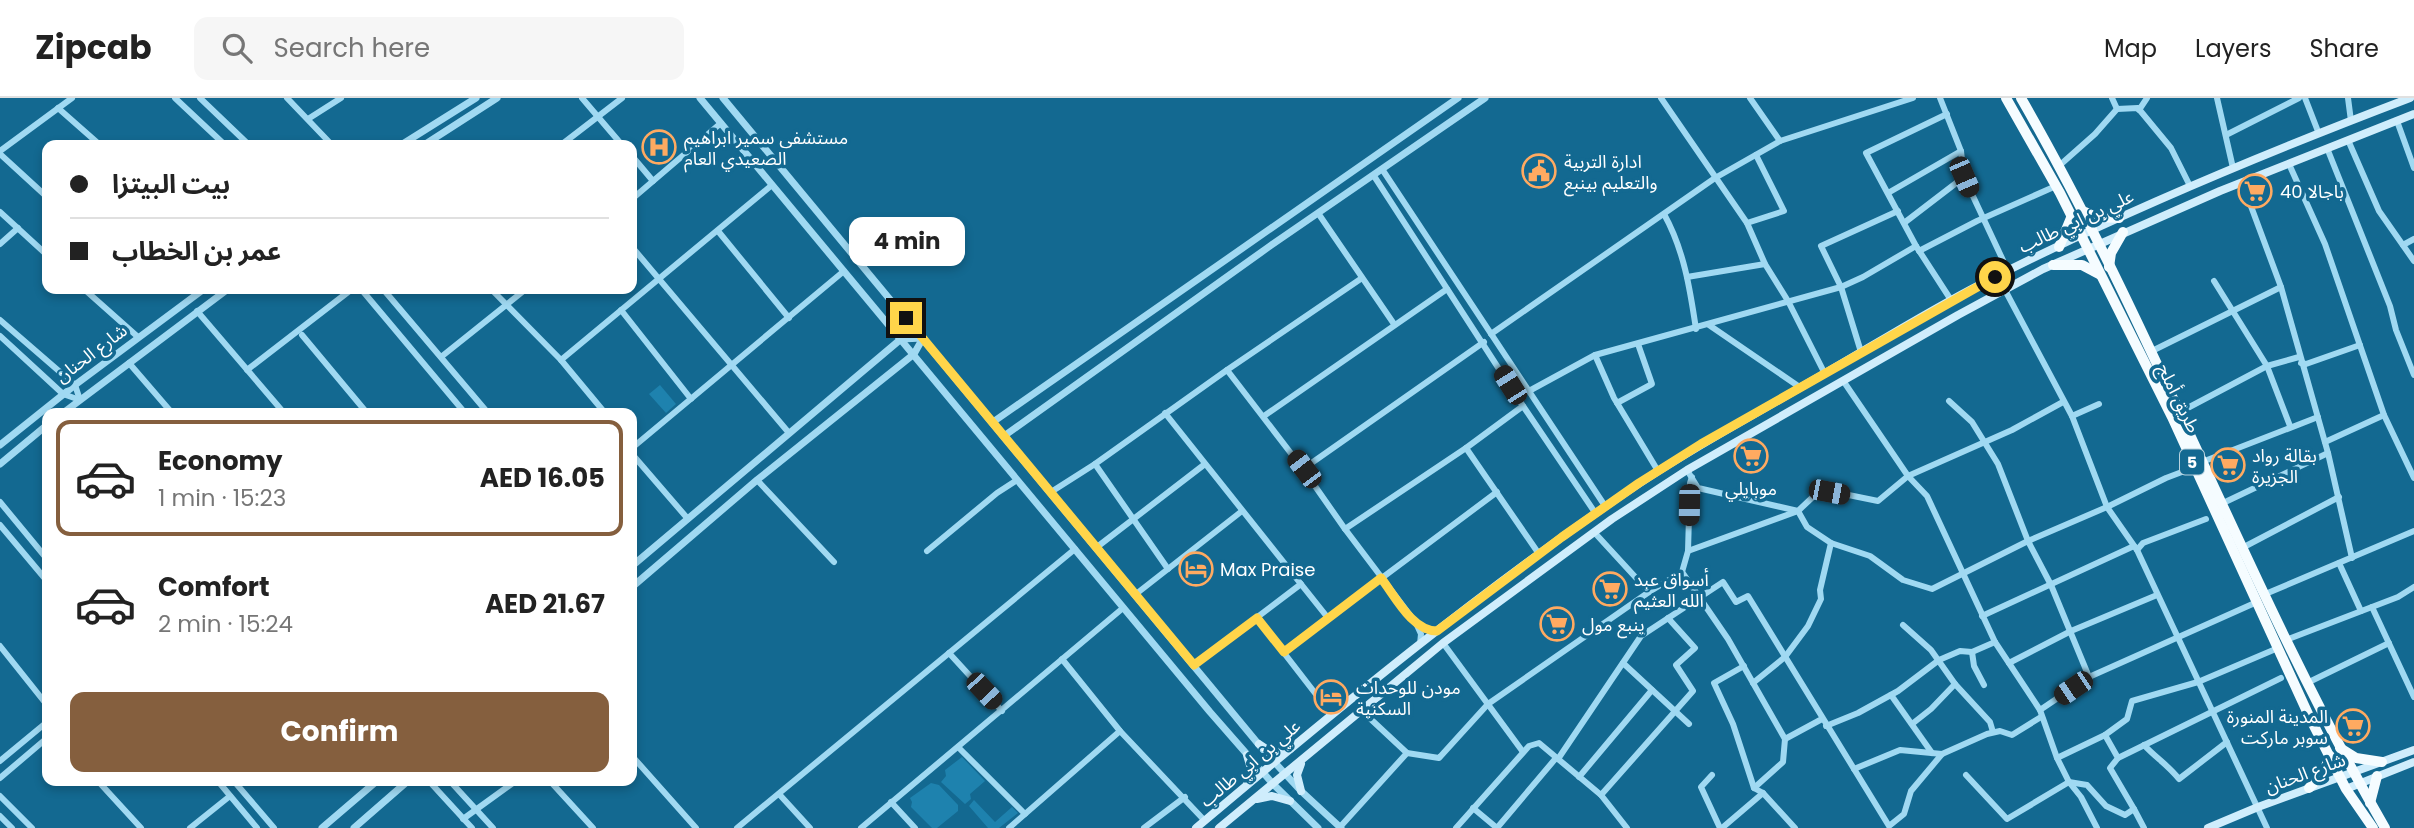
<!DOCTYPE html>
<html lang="en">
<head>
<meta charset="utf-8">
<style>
	body { margin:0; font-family:Poppins,"Noto Sans Arabic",sans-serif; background:#f6f6f6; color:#222; height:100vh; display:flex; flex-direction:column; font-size:26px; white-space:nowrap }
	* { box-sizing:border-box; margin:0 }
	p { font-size:23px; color:#767676 }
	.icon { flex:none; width:38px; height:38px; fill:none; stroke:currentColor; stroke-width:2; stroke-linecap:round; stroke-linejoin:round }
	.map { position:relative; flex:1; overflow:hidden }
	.details { position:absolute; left:42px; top:310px; width:595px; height:378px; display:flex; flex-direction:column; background:#fff; border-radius:14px; box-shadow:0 4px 10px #0003 }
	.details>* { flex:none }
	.banner { position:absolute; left:42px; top:42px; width:595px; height:154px; border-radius:14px; box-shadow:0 4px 10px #0003; display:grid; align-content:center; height:154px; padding:0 28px; background:#fff }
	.end { position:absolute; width:32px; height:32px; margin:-16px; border:9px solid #ffd54a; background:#111; box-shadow:0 0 0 4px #111 }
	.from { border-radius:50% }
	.bubble { position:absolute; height:49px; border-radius:14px; background:#fff; box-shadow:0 4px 10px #0003; font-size:23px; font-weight:700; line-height:49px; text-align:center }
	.car { position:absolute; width:21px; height:42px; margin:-21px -10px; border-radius:9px; box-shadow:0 0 5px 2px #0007; background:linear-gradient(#222 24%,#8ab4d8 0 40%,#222 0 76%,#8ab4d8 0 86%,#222 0) }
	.banner b { display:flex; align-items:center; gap:24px; height:66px; font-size:26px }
	.banner b+b { border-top:2px solid #e0e0e0 }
	.banner i { width:18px; height:18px; background:#222 }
	ul { padding:12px 0 0; list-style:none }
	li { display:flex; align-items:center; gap:21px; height:116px; margin:0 14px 10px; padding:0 14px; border:4px solid transparent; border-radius:14px }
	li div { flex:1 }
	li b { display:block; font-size:26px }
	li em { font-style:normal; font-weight:700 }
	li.current { border-color:#855f3e }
	li>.icon { width:63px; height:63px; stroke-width:1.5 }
	.button { display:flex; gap:14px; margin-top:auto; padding:14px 28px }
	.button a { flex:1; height:80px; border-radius:14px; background:#855f3e; color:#fff; font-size:28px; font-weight:700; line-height:80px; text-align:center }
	header { display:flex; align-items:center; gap:42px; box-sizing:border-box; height:98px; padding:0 35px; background:#fff; border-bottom:2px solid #e0e0e0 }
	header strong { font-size:33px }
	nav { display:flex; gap:38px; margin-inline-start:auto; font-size:24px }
	.search { width:490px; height:63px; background:#f6f6f6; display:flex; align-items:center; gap:18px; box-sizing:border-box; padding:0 24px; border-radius:14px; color:#767676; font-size:26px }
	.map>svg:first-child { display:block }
</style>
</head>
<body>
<header>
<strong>Zipcab</strong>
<div class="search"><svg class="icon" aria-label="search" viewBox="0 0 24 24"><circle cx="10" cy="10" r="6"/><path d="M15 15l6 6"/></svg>Search here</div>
<nav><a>Map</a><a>Layers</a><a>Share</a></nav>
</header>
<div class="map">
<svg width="2414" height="730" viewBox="0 0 2414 730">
	<rect width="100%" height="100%" fill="#136991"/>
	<g fill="#1e82ae">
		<polygon points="660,287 676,306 666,315 649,296"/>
		<polygon points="962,659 985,683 970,696 971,701 965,706 941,684 946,678 945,672"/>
		<polygon points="931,685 939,687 958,707 958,713 937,730 932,730 911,709 912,704 910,700"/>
		<polygon points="974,702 995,724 1012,709 1018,715 999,730 988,730 969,708"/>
	</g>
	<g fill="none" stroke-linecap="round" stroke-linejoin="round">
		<g stroke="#a0d9f2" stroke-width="6">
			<polyline points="175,0 225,47"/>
			<polyline points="200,0 249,47"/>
			<polyline points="287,0 332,47"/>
			<polyline points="582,0 622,47"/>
			<polyline points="1661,0 1747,125 1765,166 1788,203 1825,276"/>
			<polyline points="1750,0 1780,43"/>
			<polyline points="1940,0 1961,53 1964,79 2008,173"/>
			<polyline points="2112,0 2117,11 2138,10 2171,50 2190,88"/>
			<polyline points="2217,0 2233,70"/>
			<polyline points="2305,0 2319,36"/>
			<polyline points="2348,0 2351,23"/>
			<polyline points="58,10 100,47"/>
			<polyline points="2139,12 2147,0"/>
			<polyline points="1947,16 1866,55 1916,148 1951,202"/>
			<polyline points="308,21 341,0"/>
			<polyline points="2397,23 2414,70"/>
			<polyline points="2226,37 2299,0"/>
			<polyline points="2348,42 2379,113 2414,163"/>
			<polyline points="561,47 622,0"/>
			<polyline points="2327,50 2390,208 2396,232 2414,277"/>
			<polyline points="0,53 72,0"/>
			<polyline points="0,56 47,99"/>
			<polyline points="632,58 653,83"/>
			<polyline points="2289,66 2325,146 2384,317 2414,380"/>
			<polyline points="2060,67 2095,36 2117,11"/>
			<polyline points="1382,71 1605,408"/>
			<polyline points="1374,78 1523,308 1596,416"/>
			<polyline points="2242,84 2281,189 2328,355 2352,460"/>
			<polyline points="1888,95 1961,53"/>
			<polyline points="632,101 721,25"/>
			<polyline points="0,114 47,157"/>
			<polyline points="1318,115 1394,226"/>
			<path d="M1664 116C1684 152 1690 191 1696 231"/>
			<polyline points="1747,125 1784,113 1756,57"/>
			<polyline points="1904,125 1964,79"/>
			<polyline points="718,133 789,220"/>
			<polyline points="0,146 18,130"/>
			<polyline points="2403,147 2414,141"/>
			<polyline points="632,149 789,335"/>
			<polyline points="1919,153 1977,123 2056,88"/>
			<polyline points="1687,179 1765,166"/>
			<polyline points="2214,183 2267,268 2290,328"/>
			<polyline points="84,191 138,239"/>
			<polyline points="361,191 465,315"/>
			<polyline points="383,191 488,315"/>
			<polyline points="491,191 561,262 605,315"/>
			<polyline points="2005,192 2072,318 2107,409 2137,452 2267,730"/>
			<polyline points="621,212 691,301"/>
			<polyline points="197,213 284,315"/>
			<polyline points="0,222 75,287 80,302"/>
			<polyline points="1709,227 1801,290"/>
			<polyline points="1491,236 1715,80 1780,43 1913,0"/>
			<polyline points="302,237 367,315"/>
			<polyline points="0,238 63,296 80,302"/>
			<polyline points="2152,253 2281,189"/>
			<polyline points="1861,254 1841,189 1821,148 1898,113"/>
			<polyline points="1595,257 1614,300 1658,373"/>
			<polyline points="441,259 526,191"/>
			<polyline points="561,262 772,87"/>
			<polyline points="129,265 172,315"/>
			<polyline points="2301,265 2306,266 2360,247"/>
			<polyline points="247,272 352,191"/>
			<polyline points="1227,272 1362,180"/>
			<polyline points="1844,284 1908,378 1927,398 1995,544 2040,612 2057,660 2069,684 2081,699 2097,730"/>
			<polyline points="1529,293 1595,257 1841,189 1863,179 1916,148"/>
			<polyline points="1949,303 1972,324 1998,366 2028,443 2051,487 2089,579"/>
			<polyline points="1617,305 1652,286 1638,246"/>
			<polyline points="1523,308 1466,350 1539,456"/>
			<polyline points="2180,314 2267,268 2299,259"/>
			<polyline points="1165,315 1328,520"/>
			<polyline points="1264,318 1447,191"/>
			<polyline points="2072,318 2099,306"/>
			<polyline points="2325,344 2384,317"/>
			<polyline points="632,350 844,173"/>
			<polyline points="632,356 688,421"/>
			<polyline points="2202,364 2318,319"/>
			<polyline points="1095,366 1168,471"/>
			<polyline points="1687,372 1698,390 1798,413 1816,396 1829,393 1878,403 1908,378 2012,332 2063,304"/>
			<polyline points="757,382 834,464"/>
			<polyline points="1051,394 1095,366 1227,272 1303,371"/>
			<polyline points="0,404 47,461"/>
			<polyline points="2221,406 2328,355"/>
			<polyline points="0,427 47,483"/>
			<polyline points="1345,431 1466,350"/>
			<polyline points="1594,434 1649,494"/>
			<polyline points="1097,449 1205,366"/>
			<polyline points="2242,450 2339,399"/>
			<polyline points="2137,452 2143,445 2206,421"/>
			<polyline points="927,453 997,395 1017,382"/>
			<polyline points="1688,453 1690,385 1692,379"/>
			<polyline points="2339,465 2361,513"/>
			<polyline points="1682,474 1728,541 1785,641 1783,664 1754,690"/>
			<polyline points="1136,496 1242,413"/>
			<polyline points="2263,497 2414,433"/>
			<polyline points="2372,509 2414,599"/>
			<polyline points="1982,518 2134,448"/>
			<polyline points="1257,520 1332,617"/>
			<polyline points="1416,525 1345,431 1303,371 1484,244"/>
			<polyline points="1903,527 1931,552 1955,586 1990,624 1993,634"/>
			<polyline points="2286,542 2398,499 2414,489"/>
			<polyline points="1443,545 1523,654"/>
			<polyline points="1420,546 1421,536 1416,525 1426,532 1437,532"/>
			<polyline points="0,548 47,607"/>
			<polyline points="1284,553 1497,394"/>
			<polyline points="1972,554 1974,568 1984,587"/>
			<polyline points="949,555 1002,613"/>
			<polyline points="1062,561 1120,633 1205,723"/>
			<polyline points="1623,565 1689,626"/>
			<polyline points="2009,565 2071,533 2157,497"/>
			<polyline points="1194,567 1301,486"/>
			<polyline points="1744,568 1714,585 1733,626 1754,690 1763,695 1795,730"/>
			<polyline points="1753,585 1785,559 1808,528 1821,501 1820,492 1831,445"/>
			<polyline points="2307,585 2389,545"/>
			<polyline points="1891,597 1932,655"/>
			<polyline points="2040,612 2089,579 2257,504"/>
			<polyline points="1362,613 1407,655 1439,660 1488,606 1649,494 1682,474 1688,453 1798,413 1807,429 1831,445 1870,458 1903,482 1932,491 2028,443 2107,409 2166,380 2195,369"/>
			<polyline points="1912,626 1931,611 1955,586"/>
			<polyline points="1826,628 1858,615 1898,593 1939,562 1960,553 1972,554 1995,544"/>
			<polyline points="1785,641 1822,621"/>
			<path d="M2144 647C2156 660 2168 667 2179 681L2227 644"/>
			<polyline points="958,649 1025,716"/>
			<polyline points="632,658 696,730"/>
			<polyline points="2057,660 2105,637"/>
			<polyline points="2118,660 2281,580"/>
			<polyline points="1558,661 1641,538 1723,484 1736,504 1748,498 1889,728 1904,716 1911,693 1942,656 1987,636 2000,633 2012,637 2041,619"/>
			<polyline points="0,663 47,624"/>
			<polyline points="1854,671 1900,652 1942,656"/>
			<polyline points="1712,677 1701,689 1720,730"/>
			<polyline points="1966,677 2007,721 2069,684 2087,687 2106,708 2125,717 2134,711 2144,730"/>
			<polyline points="1579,679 1652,592"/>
			<polyline points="0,680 47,640"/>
			<polyline points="97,682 141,730"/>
			<polyline points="217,682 257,730"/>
			<polyline points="233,682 274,730"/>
			<polyline points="428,682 472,730"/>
			<polyline points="449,682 493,730"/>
			<polyline points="549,682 593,730"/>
			<polyline points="779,696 810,730"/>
			<polyline points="1601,697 1693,593 1676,567 1695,550 1668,520"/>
			<polyline points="0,698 32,730"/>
			<polyline points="891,704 915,730"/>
			<polyline points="1473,710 1497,730"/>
			<polyline points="2134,711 2110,670 2118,660 2105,637 2127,621 2132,603 2198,584 2278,550"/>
			<polyline points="0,718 12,730"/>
			<polyline points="463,721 517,682"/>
			<polyline points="1340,729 1407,655"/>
			<polyline points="190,730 230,698"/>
			<polyline points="737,730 1075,451"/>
			<polyline points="861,730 1123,510"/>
			<polyline points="1009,730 1120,633"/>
			<polyline points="1144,730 1185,699"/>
			<polyline points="1456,730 1529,648 1539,645 1601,697 1627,730"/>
			<polyline points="1497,730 1556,660"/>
			<polyline points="1722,730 1763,695"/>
		</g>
		<g stroke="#a0d9f2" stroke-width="7">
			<polyline points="700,0 1210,614 1273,686 1318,730"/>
			<polyline points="723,0 1265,654 1301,693 1341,730"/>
			<polyline points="401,47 476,0"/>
			<polyline points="424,47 497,0"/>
			<polyline points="63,315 228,191"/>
			<polyline points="993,324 1458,0"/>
			<polyline points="1004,338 1270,148 1485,0"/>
			<polyline points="0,347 75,287 204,191"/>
			<polyline points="0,366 47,327"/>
			<polyline points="632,468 901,241 923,240"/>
			<polyline points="632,489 757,382 914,256 923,240"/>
			<polyline points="322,730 378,682"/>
			<polyline points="354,730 409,682"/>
		</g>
		<g stroke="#cfedfc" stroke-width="8">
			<path d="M1259 646C1269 654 1278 655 1290 651"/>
			<polyline points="1247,686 1252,674 1247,657"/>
			<polyline points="2346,691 2414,664"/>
			<polyline points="1301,693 1297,677 1301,666"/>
			<polyline points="1257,701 1272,698 1290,703"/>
			<path d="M1196 730C1338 610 1482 491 1637 387 1690 351 1747 321 1803 288 1863 254 1922 216 1983 185 2122 114 2265 55 2410 0"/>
			<polyline points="1219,730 1443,545 1612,421 1687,372 1958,217 2043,171 2220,93 2414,16"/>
			<polyline points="2208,730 2258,709 2414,652"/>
		</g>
		<g stroke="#f5fcff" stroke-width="10">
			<polyline points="2006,0 2060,95 2172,319 2309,618 2346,691 2373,730"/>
			<path d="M2021 0C2157 236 2249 494 2385 730"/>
			<polyline points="2082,113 2098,119 2119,120"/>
			<polyline points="2059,149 2071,120"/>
			<polyline points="2053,167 2082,167 2099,176"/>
			<polyline points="2109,169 2111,155 2123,134"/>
			<polyline points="2340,650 2356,660 2382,664"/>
			<polyline points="2309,690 2323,676 2330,658"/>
			<polyline points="2370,705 2377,678"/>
		</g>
	</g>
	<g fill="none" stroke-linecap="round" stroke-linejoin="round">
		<path stroke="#ffd54a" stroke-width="9" d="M906 220 1194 567 1257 520 1284 554 1381 480C1395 498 1412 533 1437 533L1562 439 1639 385 1701 346 1995 179"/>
	</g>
	<defs>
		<symbol id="hospital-ring" viewBox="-11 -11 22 22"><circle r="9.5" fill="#136991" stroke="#ffaa61" stroke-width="1.5"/><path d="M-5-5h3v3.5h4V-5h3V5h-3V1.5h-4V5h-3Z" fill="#ffaa61"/></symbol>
		<symbol id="civic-ring" viewBox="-11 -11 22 22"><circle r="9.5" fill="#136991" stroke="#ffaa61" stroke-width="1.5"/><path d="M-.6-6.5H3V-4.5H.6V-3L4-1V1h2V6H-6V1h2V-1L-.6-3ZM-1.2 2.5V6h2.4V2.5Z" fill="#ffaa61"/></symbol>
		<symbol id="supermarket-ring" viewBox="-11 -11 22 22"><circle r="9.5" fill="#136991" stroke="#ffaa61" stroke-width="1.5"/><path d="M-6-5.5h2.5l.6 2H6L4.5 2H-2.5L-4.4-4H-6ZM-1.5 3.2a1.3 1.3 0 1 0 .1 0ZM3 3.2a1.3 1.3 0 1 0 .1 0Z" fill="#ffaa61"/></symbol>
		<symbol id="hotel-ring" viewBox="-11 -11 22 22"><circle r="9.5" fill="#136991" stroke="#ffaa61" stroke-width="1.5"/><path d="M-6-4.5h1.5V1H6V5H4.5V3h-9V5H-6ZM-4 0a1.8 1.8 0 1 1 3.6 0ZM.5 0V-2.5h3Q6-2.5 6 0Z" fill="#ffaa61"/></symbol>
	</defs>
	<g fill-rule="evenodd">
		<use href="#hospital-ring" x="640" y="30" width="38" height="38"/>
		<use href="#civic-ring" x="1520" y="54" width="38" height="38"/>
		<use href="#supermarket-ring" x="2236" y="74" width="38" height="38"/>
		<use href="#supermarket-ring" x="1732" y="339" width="38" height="38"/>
		<use href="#supermarket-ring" x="2209" y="348" width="38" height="38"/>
		<use href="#hotel-ring" x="1177" y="452" width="38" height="38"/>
		<use href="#supermarket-ring" x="1591" y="472" width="38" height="38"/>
		<use href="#supermarket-ring" x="1538" y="507" width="38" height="38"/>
		<use href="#hotel-ring" x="1312" y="580" width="38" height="38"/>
		<use href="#supermarket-ring" x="2334" y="609" width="38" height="38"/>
	</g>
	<g text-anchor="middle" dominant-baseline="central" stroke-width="7" stroke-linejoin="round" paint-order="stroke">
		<rect fill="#136991" stroke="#b8d2de" stroke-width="2" x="2180" y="351.5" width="24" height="25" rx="5"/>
		<g font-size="16" font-weight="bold" fill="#fff">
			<text x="2192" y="364">5</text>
		</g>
		<g font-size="18" fill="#fff" stroke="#136991" text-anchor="start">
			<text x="684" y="39">مستشفى سمير ابراهيم<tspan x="684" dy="21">الصعيدي العام</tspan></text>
			<text x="1564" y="63">ادارة التربية<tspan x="1564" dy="21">والتعليم بينبع</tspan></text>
			<text x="2280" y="93">باجالا 40</text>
			<text x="2252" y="357">بقالة رواد<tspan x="2252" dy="21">الجزيرة</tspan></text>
			<text x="1751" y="390" text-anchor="middle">موبايلي</text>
			<text x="1220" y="471">Max Praise</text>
			<text x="1634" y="481">أسواق عبد<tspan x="1634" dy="21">الله العثيم</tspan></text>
			<text x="1582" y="526">ينبع مول</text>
			<text x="1356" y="589">مودن للوحدات<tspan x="1356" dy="21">السكنية</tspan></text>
			<text x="2328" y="618" text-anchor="end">المدينة المنورة<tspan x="2328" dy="21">سوبر ماركت</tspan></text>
		</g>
		<g font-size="18" fill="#fff" stroke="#136991">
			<text transform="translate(2076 123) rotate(-25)">علي بن ابي طالب</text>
			<text transform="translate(91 255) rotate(-37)">شارع الحنان</text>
			<text transform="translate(2179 300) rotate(64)">طريق أملج</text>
			<text transform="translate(1250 665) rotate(-40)">علي بن ابي طالب</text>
			<text transform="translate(2305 675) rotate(-20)">شارع الحنان</text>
		</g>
	</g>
</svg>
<i class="end from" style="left:1995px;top:179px"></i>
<i class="end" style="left:906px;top:220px"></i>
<div class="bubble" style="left:849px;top:119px;width:116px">4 min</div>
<i class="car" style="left:1964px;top:79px;rotate:157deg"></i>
<i class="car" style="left:1510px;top:287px;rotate:328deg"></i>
<i class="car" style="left:1304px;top:371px;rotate:323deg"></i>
<i class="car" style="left:1829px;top:394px;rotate:101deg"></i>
<i class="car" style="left:1689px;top:407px;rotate:181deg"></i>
<i class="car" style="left:2073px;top:590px;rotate:236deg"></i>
<i class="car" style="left:984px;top:593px;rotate:137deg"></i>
<div class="banner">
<b><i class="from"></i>بيت البيتزا</b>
<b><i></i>عمر بن الخطاب</b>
</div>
<section class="details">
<ul>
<li class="current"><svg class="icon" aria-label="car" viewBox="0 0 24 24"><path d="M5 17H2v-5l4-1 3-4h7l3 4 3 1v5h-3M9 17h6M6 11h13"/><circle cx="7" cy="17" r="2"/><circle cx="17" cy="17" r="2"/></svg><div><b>Economy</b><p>1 min · 15:23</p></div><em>AED 16.05</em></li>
<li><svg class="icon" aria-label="car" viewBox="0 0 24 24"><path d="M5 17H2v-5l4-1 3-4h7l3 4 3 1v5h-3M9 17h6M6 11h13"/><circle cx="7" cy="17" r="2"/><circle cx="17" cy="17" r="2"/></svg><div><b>Comfort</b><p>2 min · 15:24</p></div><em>AED 21.67</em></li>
</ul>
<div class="button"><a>Confirm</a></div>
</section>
</div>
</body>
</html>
